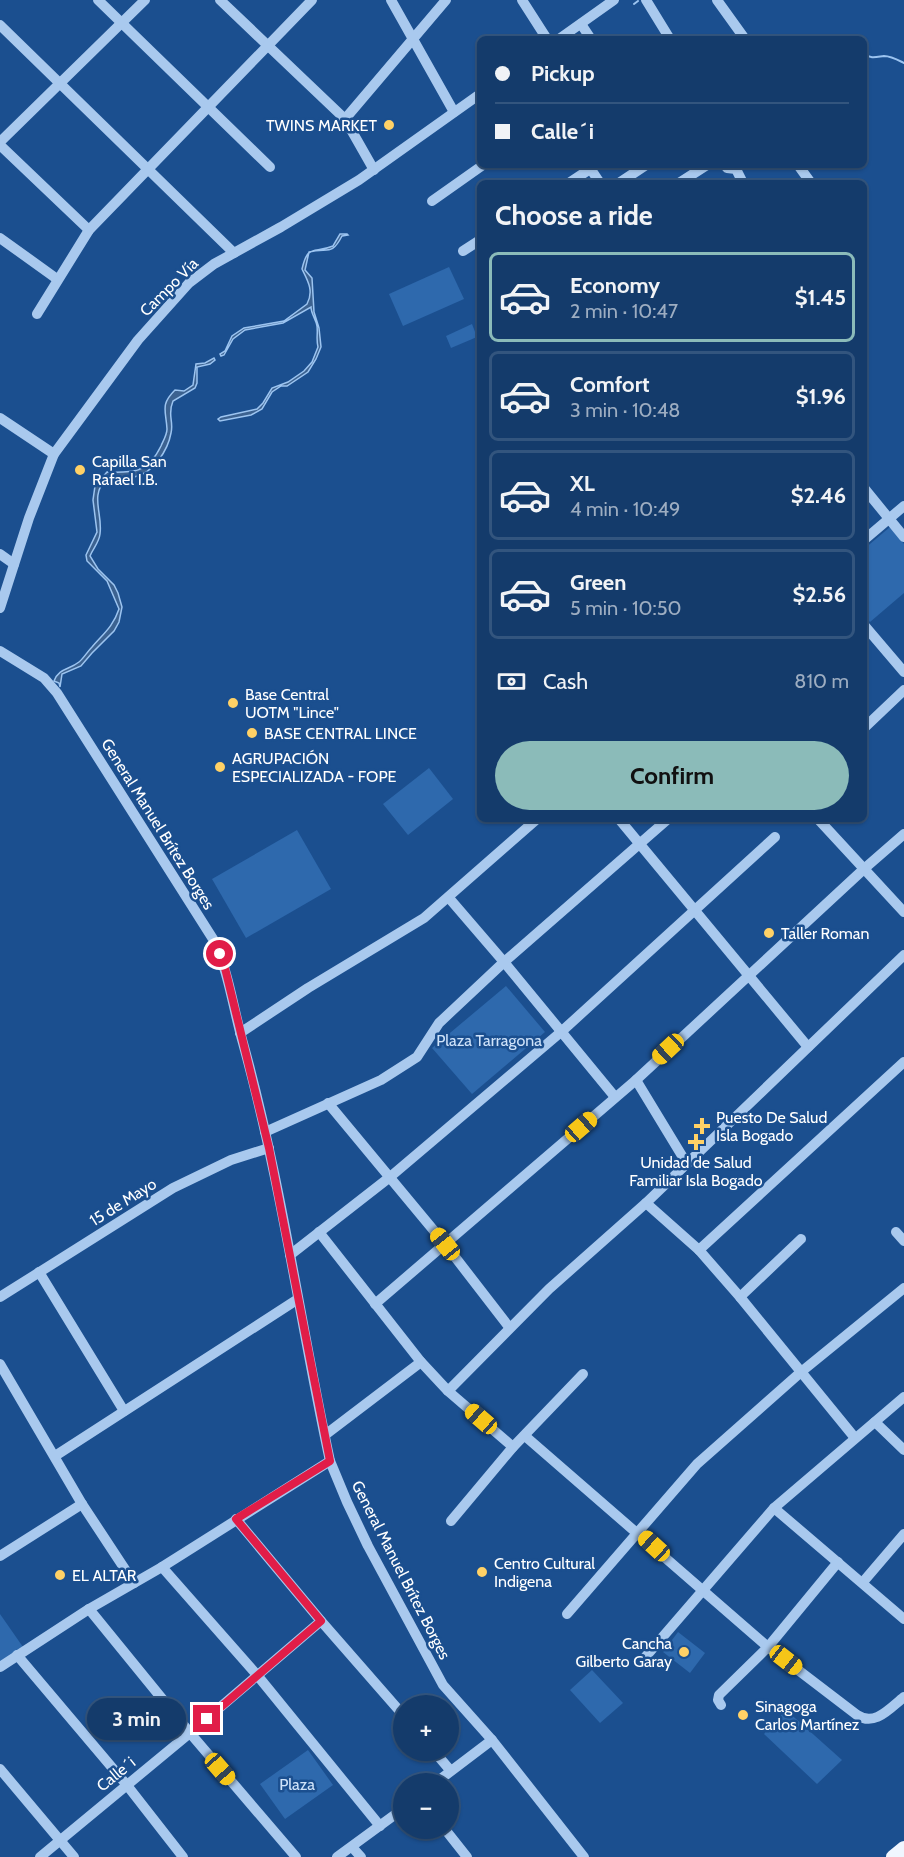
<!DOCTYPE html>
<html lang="en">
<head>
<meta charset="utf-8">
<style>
	body { margin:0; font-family:Cabin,sans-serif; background:#214673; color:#f1f3f6; height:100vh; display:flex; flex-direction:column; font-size:22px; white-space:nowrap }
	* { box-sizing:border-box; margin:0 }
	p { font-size:20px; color:#9dadc1 }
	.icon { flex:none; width:33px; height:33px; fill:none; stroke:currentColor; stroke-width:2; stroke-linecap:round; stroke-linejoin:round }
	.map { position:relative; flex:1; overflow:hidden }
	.panel { position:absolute; left:477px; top:180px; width:390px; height:642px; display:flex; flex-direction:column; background:#143b6b; border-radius:9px; box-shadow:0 2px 4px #0004,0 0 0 2px #33557e }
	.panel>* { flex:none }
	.guide { position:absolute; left:477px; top:36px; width:390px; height:132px; border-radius:9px; box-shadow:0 2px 4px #0004,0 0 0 2px #33557e; display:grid; align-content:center; height:132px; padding:0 18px; background:#143b6b }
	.buttons { position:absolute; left:393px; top:1695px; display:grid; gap:12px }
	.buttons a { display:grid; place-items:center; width:66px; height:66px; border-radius:50%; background:#143b6b; box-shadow:0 2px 4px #0004,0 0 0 2px #33557e; font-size:30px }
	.end { position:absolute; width:27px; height:27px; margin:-14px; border:8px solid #e11d48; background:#fff; box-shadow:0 0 0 3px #fff }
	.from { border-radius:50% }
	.bubble { position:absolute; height:42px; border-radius:21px; background:#143b6b; box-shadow:0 2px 4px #0004,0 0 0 2px #33557e; font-size:20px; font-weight:700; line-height:42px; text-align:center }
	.car { position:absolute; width:18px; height:36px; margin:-18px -9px; border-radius:8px; box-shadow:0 0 4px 2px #0007; background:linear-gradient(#f5c518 24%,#345 0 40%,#f5c518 0 76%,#345 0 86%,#f5c518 0) }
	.guide b { display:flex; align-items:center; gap:21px; height:57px; font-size:22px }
	.guide b+b { border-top:2px solid #33557e }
	.guide i { width:15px; height:15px; background:#f1f3f6 }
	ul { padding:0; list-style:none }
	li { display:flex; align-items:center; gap:18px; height:90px; margin:0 12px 9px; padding:0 6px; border:3px solid #33557e; border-radius:9px }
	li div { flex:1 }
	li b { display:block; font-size:22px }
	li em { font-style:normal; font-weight:700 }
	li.on { border-color:#8bbbb9 }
	li>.icon { width:54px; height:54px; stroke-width:1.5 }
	h2 { padding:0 18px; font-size:27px; line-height:72px }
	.pay { display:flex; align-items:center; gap:15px; height:66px; padding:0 18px; font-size:22px }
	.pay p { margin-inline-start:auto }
	.cta { display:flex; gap:12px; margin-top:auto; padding:12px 18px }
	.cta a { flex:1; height:69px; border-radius:36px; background:#8bbbb9; color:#111; font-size:24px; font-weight:700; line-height:69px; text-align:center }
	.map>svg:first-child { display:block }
</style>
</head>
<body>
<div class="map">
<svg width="904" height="1857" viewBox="0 0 904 1857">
	<rect width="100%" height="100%" fill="#1b4f8f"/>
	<g fill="#2e69ad">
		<polygon points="449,267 464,299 403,326 389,294"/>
		<polygon points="472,324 477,337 451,348 446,336"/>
		<polygon points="890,527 904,544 904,593 870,622 864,615 864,549"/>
		<polygon points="429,768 453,799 408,835 383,804"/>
		<polygon points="297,830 331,889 246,938 212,879"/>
		<polygon points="506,986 545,1032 472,1094 432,1048"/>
		<polygon points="0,1614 23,1647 0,1663"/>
		<polygon points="678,1632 705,1653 690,1673 663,1652"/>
		<polygon points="592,1670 623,1703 600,1723 570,1690"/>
		<polygon points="786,1710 842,1760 817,1784 764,1734"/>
		<polygon points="308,1750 333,1785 285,1819 260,1784"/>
	</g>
	<g fill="#3c6290" stroke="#9cc4f0" stroke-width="1.5">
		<path d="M340 234H347L348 235 342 236C331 257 328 247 309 252L305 270 312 278 314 312 319 328 321 347 316 359 308 372 287 386H281L272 392 262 409 251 415 220 421 218 419 221 417 257 409 263 403 272 388 288 382 304 371 312 362 318 347C316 339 318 334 317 326 316 319 311 314 311 307L283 323 245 330 233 339 224 355 221 356 220 354 225 351 232 336 244 328 284 321 307 304C314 291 308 281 302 269 308 243 314 254 333 246Z"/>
		<path d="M214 358 215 360 210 364 197 367V383L195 388 173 401C167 415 174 421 171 433 168 450 153 474 134 477 128 479 114 477 107 477 89 497 103 512 100 534 99 543 93 548 90 556L98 569 114 585 118 593 122 607 119 622 114 631 92 653 81 666 62 674 60 687 59 683 54 681C59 668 69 670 79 662 84 658 87 652 92 647 103 634 113 627 119 609L107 581 87 561 86 555 97 532 93 500 95 486 107 472C133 473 148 473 161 446 163 441 167 435 167 429 166 410 160 405 175 390L184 391 193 385 196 364 205 363Z"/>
	</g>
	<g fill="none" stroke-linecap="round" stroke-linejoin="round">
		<g stroke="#9cc4f0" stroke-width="2">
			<polyline points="634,4 638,1"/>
			<polyline points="580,38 581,37"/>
			<path d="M864 54C871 59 876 57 884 56 891 56 898 60 904 63"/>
		</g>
		<g stroke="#a9c9ee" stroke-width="10">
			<polyline points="98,0 270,167"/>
			<polyline points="220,0 345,119 374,170"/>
			<polyline points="391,0 454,112"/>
			<polyline points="522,0 547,39"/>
			<polyline points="646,0 670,39"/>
			<polyline points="717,0 745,39"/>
			<polyline points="581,24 591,39"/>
			<polyline points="0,25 234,253"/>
			<polyline points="559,39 614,0"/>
			<polyline points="345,119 446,0"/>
			<polyline points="0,142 145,0"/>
			<polyline points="0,145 89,230"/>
			<polyline points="588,165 600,183"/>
			<polyline points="725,165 727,168 736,169 743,183"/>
			<polyline points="798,165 811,183"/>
			<polyline points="569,183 590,169"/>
			<polyline points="619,183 646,165"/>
			<polyline points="679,183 707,165"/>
			<polyline points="432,201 483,165"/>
			<polyline points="0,238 57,279"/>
			<polyline points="463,251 480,240"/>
			<polyline points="37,314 89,230 312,0"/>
			<polyline points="0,418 54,454"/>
			<polyline points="864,488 904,537"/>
			<polyline points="864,540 904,506"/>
			<polyline points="0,554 14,564"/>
			<polyline points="0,608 29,518 54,454 138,340 189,283 214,264 281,227 359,180 480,94"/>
			<polyline points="864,625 904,672"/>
			<path d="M0 651 44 678 57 693 213 939C229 972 233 1008 243 1043 281 1180 300 1322 330 1461L347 1502 368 1546 443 1685 492 1740 584 1857"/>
			<polyline points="864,728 904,690"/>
			<polyline points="619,819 808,1047"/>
			<polyline points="818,819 904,912"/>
			<polyline points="449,898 504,962 615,1097"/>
			<polyline points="240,1033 308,988 424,918 537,819"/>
			<polyline points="636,1080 687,1164"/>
			<polyline points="328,1103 445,1244 509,1327"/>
			<polyline points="265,1132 381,1080 417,1057 439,1023 504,962 668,819"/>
			<polyline points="646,1203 699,1250 740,1297 855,1438"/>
			<polyline points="319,1232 421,1362 448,1391 513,1447"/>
			<polyline points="896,1232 904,1241"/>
			<polyline points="699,1250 904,1062"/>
			<polyline points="290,1255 390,1177 561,1032 775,837"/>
			<polyline points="39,1272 124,1411"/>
			<polyline points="0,1297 173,1188 231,1160 269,1148"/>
			<polyline points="740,1297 801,1239"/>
			<polyline points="375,1304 636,1080 865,868 904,834"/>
			<polyline points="0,1364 82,1504 134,1583"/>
			<polyline points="448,1391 549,1289 646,1203 904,955"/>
			<polyline points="875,1422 904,1450"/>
			<polyline points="325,1435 421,1362"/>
			<path d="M525 1436 768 1647 857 1715C875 1727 890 1708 904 1697"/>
			<polyline points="55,1456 298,1299"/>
			<polyline points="774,1508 904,1619"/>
			<polyline points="236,1519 321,1621 404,1716"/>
			<polyline points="451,1521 513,1447 583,1374"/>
			<polyline points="0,1556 82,1504"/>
			<polyline points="162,1567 257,1675 380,1826"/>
			<polyline points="863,1582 904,1534"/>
			<polyline points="89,1609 190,1733 296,1857"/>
			<polyline points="567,1614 697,1464 801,1372 904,1288"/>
			<polyline points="17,1655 126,1784 183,1857"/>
			<polyline points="641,1662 774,1508 904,1397"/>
			<polyline points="0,1667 89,1609 162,1567 330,1461"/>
			<polyline points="721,1705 718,1700 719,1695 768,1647 838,1562"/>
			<polyline points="433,1750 450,1770"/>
			<polyline points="0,1769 74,1857"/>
			<polyline points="434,1784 492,1740"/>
			<polyline points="444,1828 467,1857"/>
			<polyline points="352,1847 361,1857"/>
			<polyline points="40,1857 190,1733 321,1621"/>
			<polyline points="337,1857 404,1808"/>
		</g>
		<polyline stroke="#f0f6ff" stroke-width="14" points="893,1857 904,1848"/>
	</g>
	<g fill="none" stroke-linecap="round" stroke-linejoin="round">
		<polyline stroke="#e11d48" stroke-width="8" points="207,1719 321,1621 236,1519 330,1461 269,1148 224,964 220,954"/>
	</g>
	<g fill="#ffd166" stroke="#1b4f8f" stroke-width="2">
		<circle cx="389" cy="125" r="6"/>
		<circle cx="80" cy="470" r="6"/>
		<circle cx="233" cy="703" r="6"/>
		<circle cx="252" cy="733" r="6"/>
		<circle cx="220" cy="767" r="6"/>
		<circle cx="769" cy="933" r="6"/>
		<path d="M699 1117h6v6h6v6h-6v6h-6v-6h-6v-6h6z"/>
		<path d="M693 1133h6v6h6v6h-6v6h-6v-6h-6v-6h6z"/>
		<circle cx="482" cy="1572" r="6"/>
		<circle cx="60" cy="1575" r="6"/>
		<circle cx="684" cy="1652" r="6"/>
		<circle cx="743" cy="1715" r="6"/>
	</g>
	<g text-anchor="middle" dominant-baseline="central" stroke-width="5" stroke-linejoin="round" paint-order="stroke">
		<g font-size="16" fill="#fff" stroke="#1b4f8f" text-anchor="start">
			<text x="377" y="125" text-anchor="end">TWINS MARKET</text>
			<text x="92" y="461">Capilla San<tspan x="92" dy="18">Rafael I.B.</tspan></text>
			<text x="245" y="694">Base Central<tspan x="245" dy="18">UOTM "Lince"</tspan></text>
			<text x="264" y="733">BASE CENTRAL LINCE</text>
			<text x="232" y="758">AGRUPACIÓN<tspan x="232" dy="18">ESPECIALIZADA - FOPE</tspan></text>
			<text x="781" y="933">Taller Roman</text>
			<text x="716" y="1117">Puesto De Salud<tspan x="716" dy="18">Isla Bogado</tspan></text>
			<text x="696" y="1162" text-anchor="middle">Unidad de Salud<tspan x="696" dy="18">Familiar Isla Bogado</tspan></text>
			<text x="494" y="1563">Centro Cultural<tspan x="494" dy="18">Indigena</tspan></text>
			<text x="72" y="1575">EL ALTAR</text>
			<text x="672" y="1643" text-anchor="end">Cancha<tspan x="672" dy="18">Gilberto Garay</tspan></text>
			<text x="755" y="1706">Sinagoga<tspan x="755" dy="18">Carlos Martínez</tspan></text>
		</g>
		<g font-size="16" fill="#fff" stroke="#1b4f8f">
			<text transform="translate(169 287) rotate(-45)">Campo Vía</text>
			<text transform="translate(158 824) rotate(58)">General Manuel Brítez Borges</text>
			<text transform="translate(123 1202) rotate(-32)">15 de Mayo</text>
			<text transform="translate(401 1570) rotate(63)">General Manuel Brítez Borges</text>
			<text transform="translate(116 1774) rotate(-39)">Calle´i</text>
		</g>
		<g font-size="16" fill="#cfe3fa" stroke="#1b4f8f">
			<text x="489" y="1040">Plaza Tarragona</text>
			<text x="297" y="1784">Plaza</text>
		</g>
	</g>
</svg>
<div class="buttons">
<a>+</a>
<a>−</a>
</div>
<i class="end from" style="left:220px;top:954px"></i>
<i class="end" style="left:207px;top:1719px"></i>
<div class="bubble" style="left:87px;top:1698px;width:99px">3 min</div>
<i class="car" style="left:668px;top:1049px;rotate:227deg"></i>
<i class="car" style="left:581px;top:1127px;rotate:49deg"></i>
<i class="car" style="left:445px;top:1244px;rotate:321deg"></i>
<i class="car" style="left:481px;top:1419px;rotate:311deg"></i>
<i class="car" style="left:654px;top:1546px;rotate:312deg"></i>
<i class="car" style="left:786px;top:1660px;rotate:128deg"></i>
<i class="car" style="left:220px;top:1769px;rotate:139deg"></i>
<div class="guide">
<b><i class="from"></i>Pickup</b>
<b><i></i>Calle´i</b>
</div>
<section class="panel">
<h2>Choose a ride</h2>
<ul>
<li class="on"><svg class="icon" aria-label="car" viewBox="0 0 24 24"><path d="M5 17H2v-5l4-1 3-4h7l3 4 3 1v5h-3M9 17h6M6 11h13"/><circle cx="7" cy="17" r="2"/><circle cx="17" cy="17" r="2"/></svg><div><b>Economy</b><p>2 min · 10:47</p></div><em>$1.45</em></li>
<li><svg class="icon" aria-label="car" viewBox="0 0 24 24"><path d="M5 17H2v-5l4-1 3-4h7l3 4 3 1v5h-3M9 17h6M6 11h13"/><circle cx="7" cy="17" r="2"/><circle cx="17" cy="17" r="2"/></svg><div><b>Comfort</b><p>3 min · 10:48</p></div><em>$1.96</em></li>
<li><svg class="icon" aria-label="car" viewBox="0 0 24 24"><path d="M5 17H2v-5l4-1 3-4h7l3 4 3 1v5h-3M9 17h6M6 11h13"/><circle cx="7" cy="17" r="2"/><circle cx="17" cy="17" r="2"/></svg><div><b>XL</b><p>4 min · 10:49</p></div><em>$2.46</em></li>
<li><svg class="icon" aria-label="car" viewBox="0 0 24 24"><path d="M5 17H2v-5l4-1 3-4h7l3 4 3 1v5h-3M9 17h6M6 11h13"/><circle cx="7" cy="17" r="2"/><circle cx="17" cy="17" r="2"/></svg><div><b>Green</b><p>5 min · 10:50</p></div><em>$2.56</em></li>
</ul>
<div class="pay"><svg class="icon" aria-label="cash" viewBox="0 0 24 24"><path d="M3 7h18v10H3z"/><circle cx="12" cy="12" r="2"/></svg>Cash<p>810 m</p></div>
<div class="cta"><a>Confirm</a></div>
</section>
</div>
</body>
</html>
